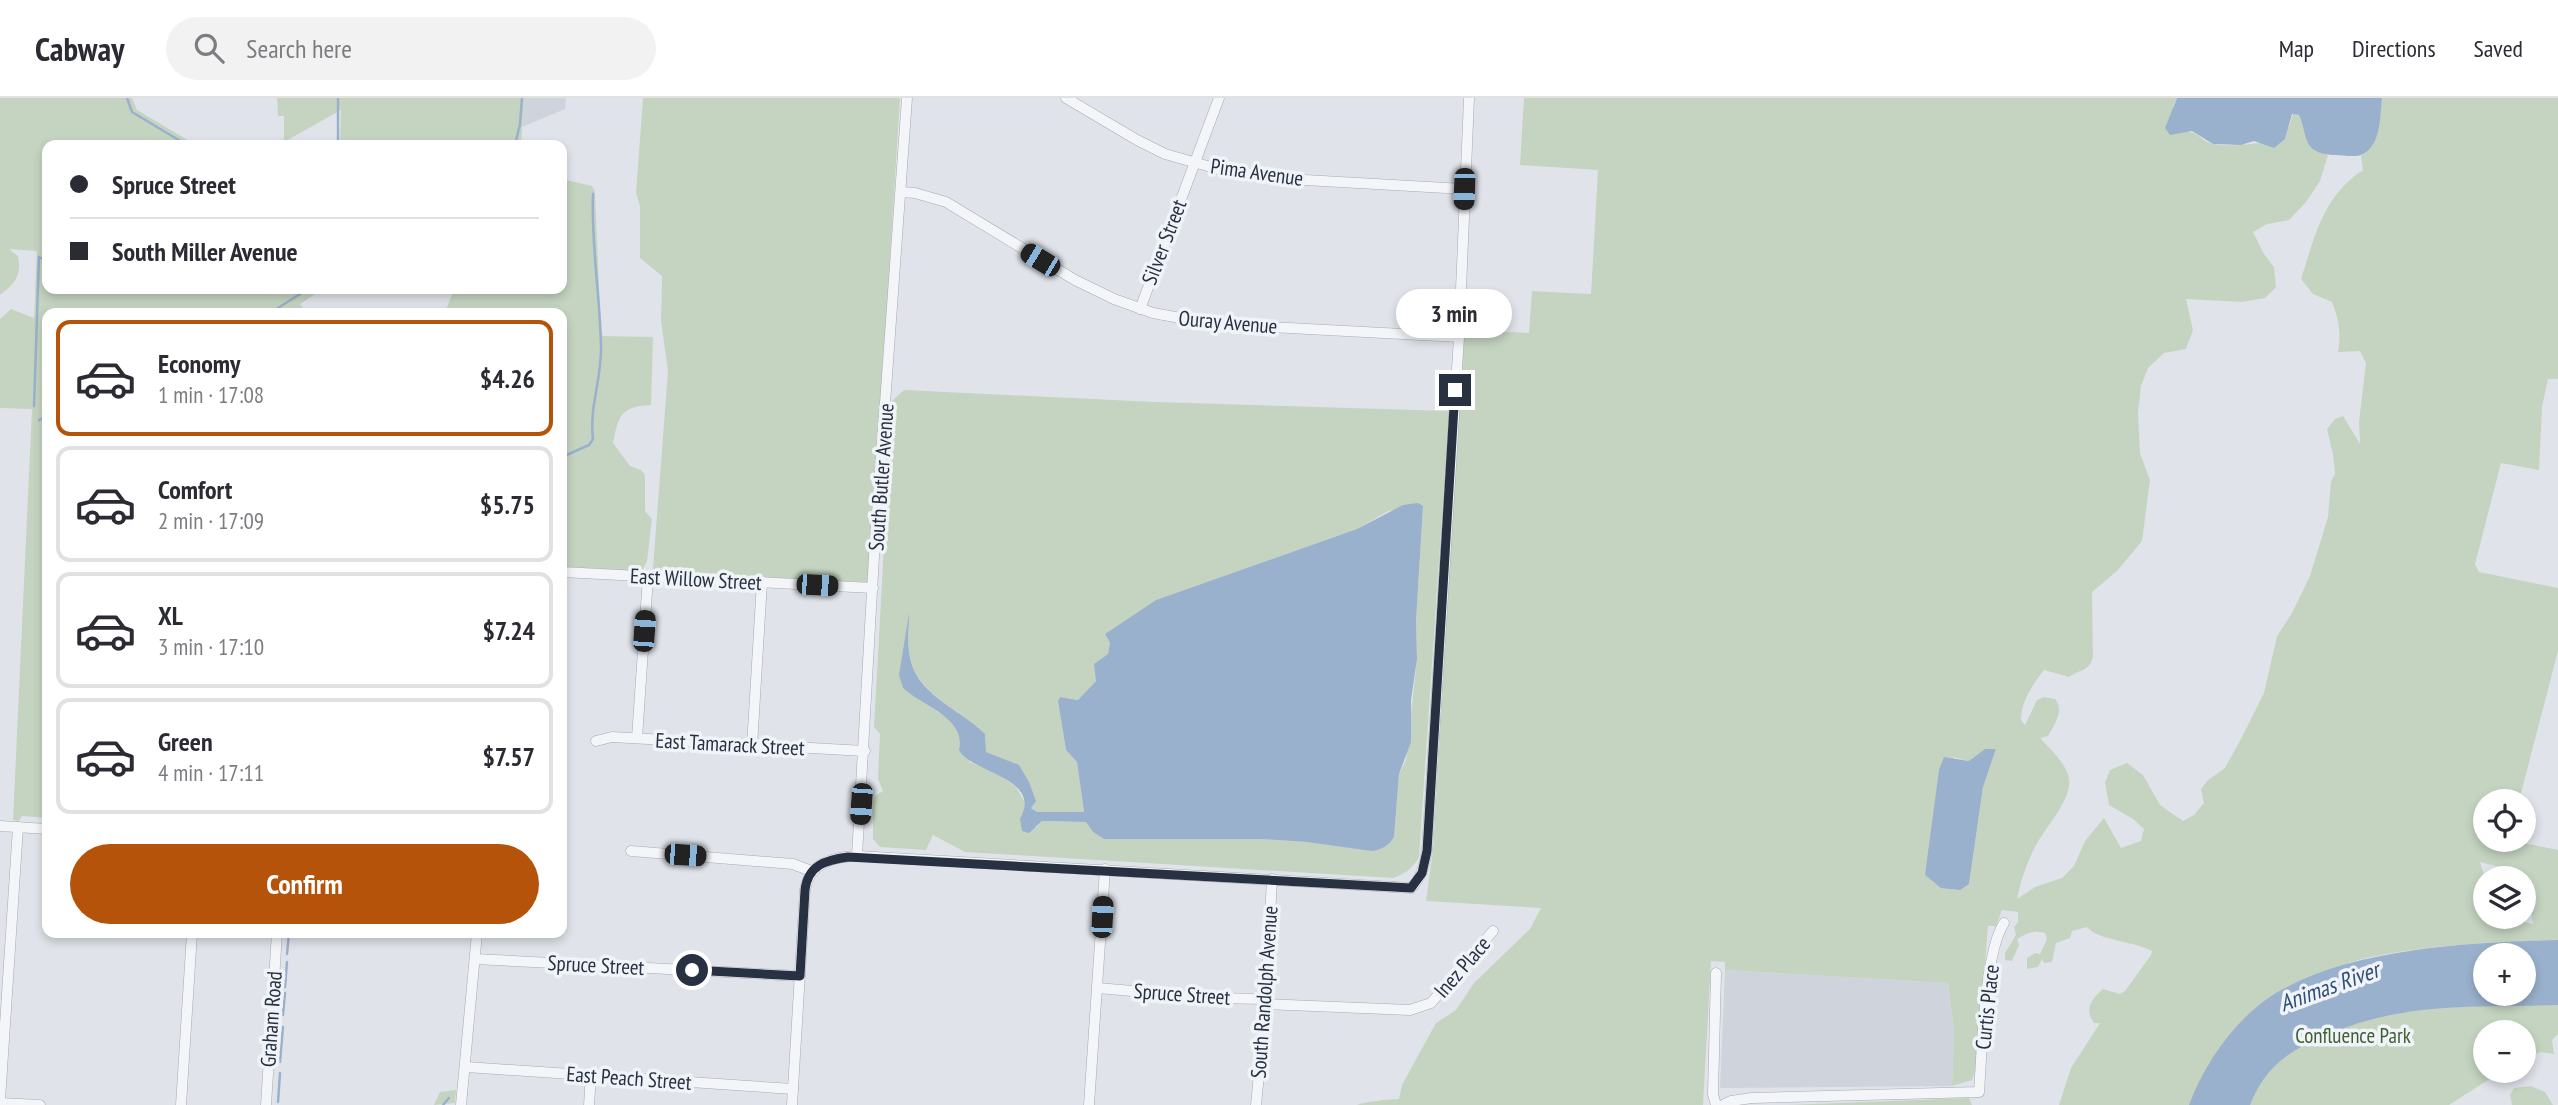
<!DOCTYPE html>
<html lang="en">
<head>
<meta charset="utf-8">
<style>
	body { margin:0; font-family:"PT Sans Narrow",sans-serif; background:#f2f2f3; color:#2b2b33; height:100vh; display:flex; flex-direction:column; font-size:26px; white-space:nowrap }
	* { box-sizing:border-box; margin:0 }
	p { font-size:23px; color:#7c7c81 }
	.icon { flex:none; width:38px; height:38px; fill:none; stroke:currentColor; stroke-width:2; stroke-linecap:round; stroke-linejoin:round }
	.map { position:relative; flex:1; overflow:hidden }
	.side { position:absolute; left:42px; top:210px; width:525px; height:630px; display:flex; flex-direction:column; background:#fff; border-radius:14px; box-shadow:0 4px 10px #0003 }
	.side>* { flex:none }
	.hud { position:absolute; left:42px; top:42px; width:525px; height:154px; border-radius:14px; box-shadow:0 4px 10px #0003; display:grid; align-content:center; height:154px; padding:0 28px; background:#fff }
	.buttons { position:absolute; left:2473px; top:691px; display:grid; gap:14px }
	.buttons a { display:grid; place-items:center; width:63px; height:63px; border-radius:50%; background:#fff; box-shadow:0 4px 10px #0003; font-size:35px }
	.end { position:absolute; width:32px; height:32px; margin:-16px; border:9px solid #283142; background:#fff; box-shadow:0 0 0 4px #fff }
	.from { border-radius:50% }
	.bubble { position:absolute; height:49px; border-radius:24px; background:#fff; box-shadow:0 4px 10px #0003; font-size:23px; font-weight:800; line-height:49px; text-align:center }
	.car { position:absolute; width:21px; height:42px; margin:-21px -10px; border-radius:9px; box-shadow:0 0 5px 2px #0007; background:linear-gradient(#222 24%,#8ab4d8 0 40%,#222 0 76%,#8ab4d8 0 86%,#222 0) }
	.hud b { display:flex; align-items:center; gap:24px; height:66px; font-size:26px }
	.hud b+b { border-top:2px solid #e1e1e2 }
	.hud i { width:18px; height:18px; background:#2b2b33 }
	ul { padding:12px 0 0; list-style:none }
	li { display:flex; align-items:center; gap:21px; height:116px; margin:0 14px 10px; padding:0 14px; border:4px solid #e1e1e2; border-radius:14px }
	li div { flex:1 }
	li b { display:block; font-size:26px }
	li em { font-style:normal; font-weight:800 }
	li.selected { border-color:#b45309 }
	li>.icon { width:63px; height:63px; stroke-width:1.5 }
	.button { display:flex; gap:14px; margin-top:auto; padding:14px 28px }
	.button a { flex:1; height:80px; border-radius:42px; background:#b45309; color:#fff; font-size:28px; font-weight:800; line-height:80px; text-align:center }
	header { display:flex; align-items:center; gap:42px; box-sizing:border-box; height:98px; padding:0 35px; background:#fff; border-bottom:2px solid #e1e1e2 }
	header strong { font-size:33px }
	nav { display:flex; gap:38px; margin-inline-start:auto; font-size:24px }
	.search { width:490px; height:63px; background:#f2f2f3; display:flex; align-items:center; gap:18px; box-sizing:border-box; padding:0 24px; border-radius:38px; color:#7c7c81; font-size:26px }
	.map>svg:first-child { display:block }
</style>
</head>
<body>
<header>
<strong>Cabway</strong>
<div class="search"><svg class="icon" aria-label="search" viewBox="0 0 24 24"><circle cx="10" cy="10" r="6"/><path d="M15 15l6 6"/></svg>Search here</div>
<nav><a>Map</a><a>Directions</a><a>Saved</a></nav>
</header>
<div class="map">
<svg width="2558" height="1007" viewBox="0 0 2558 1007">
	<rect width="100%" height="100%" fill="#e0e4ea"/>
	<g fill="#ced3dc">
		<polygon points="524,0 566,0 565,11 522,29"/>
		<polygon points="1725,872 1948,885 1954,933 1952,988 1720,990"/>
	</g>
	<g fill="#c5d4c1" fill-rule="evenodd">
		<path d="M0 0H132L137 12 196 47H47V191H323L300 206 306 215H47V720L22 718 19 723 13 722 32 311 0 310V221L11 211 34 220 37 153 9 151 18 158C22 178 15 185 0 197Z"/>
		<polygon points="277,0 524,0 521,47 340,47 341,12 284,44 284,18 278,18"/>
		<polygon points="643,0 900,0 870,480 868,484 655,474 653,470 668,273 661,223 662,178 640,160 640,108 636,95"/>
		<path d="M1524 0H2177L2173 8 2178 34C2202 32 2196 41 2213 46 2225 50 2272 44 2285 41L2293 16 2300 17C2310 40 2300 47 2328 57L2320 83 2306 104 2289 122 2267 126 2253 134 2264 156 2274 169 2276 189 2265 200 2242 204 2186 201 2193 232 2186 251 2164 255 2148 270 2141 288 2138 315 2140 355 2150 382 2142 443 2117 473 2092 494 2093 559C2089 574 2080 571 2069 579L2044 572C2033 586 2021 604 2021 622L2025 627 2037 602 2044 599 2055 601C2065 612 2054 627 2048 638L2040 640C2050 651 2067 666 2069 681 2072 702 2044 731 2035 749 2027 764 2020 785 2017 801L2035 789 2062 780 2074 768 2085 743 2104 720 2121 750 2141 743 2144 731 2133 721 2109 707 2105 684 2110 672 2127 665 2143 677 2160 707 2183 723 2194 717 2204 705 2201 691 2208 682 2225 670 2242 639 2264 595 2277 538 2292 515 2310 478 2328 419 2331 383 2335 376 2333 357 2327 331 2335 321 2343 318 2360 346 2359 324 2366 265 2360 253 2338 254C2341 235 2339 222 2332 204L2313 196 2301 181C2315 138 2323 98 2363 72L2361 58C2380 43 2379 22 2382 0H2558V281H2548L2542 309 2539 372 2501 365 2475 466 2479 474 2558 490V553L2519 703 2485 704V742H2509L2558 752V842C2492 844 2411 847 2348 865L2485 896H2524L2558 878V936L2552 942 2554 956 2541 954 2524 959V934H2485V973H2502L2449 1007H2059L2071 970 2100 925H2094C2084 910 2091 902 2103 891L2120 896 2125 893 2151 857 2152 853C2134 843 2099 843 2087 829L2072 833 2070 840 2056 845 2052 864 2044 865 2042 861 2038 869 2027 871V860L2035 855 2040 856 2047 841 2045 835C2034 832 2027 835 2017 841L2019 847 2012 863 2005 862V855L2016 837 2014 829 2018 824V814L2002 812 1996 828H1988L1977 967 1972 982 1952 988 1954 933 1948 885 1725 872V864L1711 863 1703 1007H1357C1363 1004 1391 1001 1399 1001L1402 987 1436 925 1456 912 1474 885 1530 831 1541 810 1426 803 1433 753 1464 232 1529 235 1532 193 1591 196 1598 72 1520 67ZM1985 651H1996L1983 689 1969 786 1953 659 1969 663ZM2480 764 2526 776V786L2535 794 2530 809 2533 826 2525 824 2520 819H2485V780ZM2311 880 2229 940C2249 912 2277 890 2311 880Z"/>
		<path d="M562 81 592 88 595 94 601 235 603 238 653 239 651 307C620 309 619 317 613 345L630 368 641 372 645 377V413L652 421 647 463 642 473 562 469V215H445L454 191H562Z"/>
		<path d="M904 292 1155 304 1449 313 1419 759C1412 771 1406 775 1393 780L965 754 933 737 926 752 880 749 873 741V704L875 698 883 693 878 681 880 636 874 629 892 303ZM1423 408 1416 523 1417 561 1406 662 1399 676 1394 739 1307 744 1261 741H1105L1093 734 1086 724 1042 723 1036 730 1024 715V703L1016 689 995 673 970 664 960 635 951 623 903 590 908 522C909 532 907 544 909 554 915 597 958 609 985 636L986 654 997 659 1032 706 1030 709 1037 714H1084L1077 664 1066 652 1058 603 1060 599 1078 602 1096 583C1096 573 1098 561 1108 557L1110 545 1105 536 1156 502 1357 431 1388 413Z"/>
		<polygon points="2531,988 2545,994 2553,1007 2512,1007 2510,997 2514,990"/>
		<polygon points="456,992 455,1005 434,1007 440,994"/>
		<polygon points="1969,1000 1972,1007 1787,1007"/>
	</g>
	<g fill="#99b1cc" fill-rule="evenodd">
		<path d="M2177 0H2382C2380 18 2381 47 2363 56 2356 60 2343 57 2335 57 2327 57 2315 55 2310 48 2304 41 2304 26 2299 17L2292 16 2285 41 2274 50 2254 43 2241 47 2213 46 2192 33 2170 37 2165 30Z"/>
		<path d="M1418 405 1423 408 1416 523 1417 561 1411 602V644L1399 676 1394 739C1388 748 1383 751 1372 753L1307 744 1261 741H1104L1093 734 1086 724 1042 723 1029 735 1022 733 1020 721C1043 679 971 675 959 652 967 620 922 608 903 590L899 577 909 515C909 528 907 542 909 554 914 597 958 609 985 636L986 654 1019 667 1029 684 1036 703 1031 710 1037 714H1084L1077 664 1066 652 1058 603 1060 599 1078 602 1096 583 1094 566 1108 556 1110 545 1105 536 1156 502 1357 431 1403 407Z"/>
		<polygon points="1985,651 1996,651 1983,689 1969,786 1960,792 1941,790 1925,777 1939,672 1944,659 1969,663"/>
		<path d="M2558 842V907C2477 910 2409 903 2331 935 2291 952 2267 965 2250 1007H2189C2204 967 2232 926 2267 901 2340 850 2471 844 2558 842ZM2485 858H2524V896H2485Z"/>
	</g>
	<g fill="none" stroke-linecap="round" stroke-linejoin="round">
		<g stroke="#99b1cc" stroke-width="2.5">
			<polyline points="127,0 132,14 187,47"/>
			<polyline points="338,47 338,0"/>
			<polyline points="515,47 520,26 522,0"/>
			<polyline points="270,215 308,191"/>
			<polyline points="34,308 39,159 47,163"/>
			<polyline points="39,322 47,318"/>
			<path d="M562 359 589 347 593 341C589 309 602 280 601 248 600 197 591 147 593 96"/>
			<polyline points="287,856 289,835"/>
			<polyline points="285,889 287,864"/>
			<polyline points="283,917 285,895"/>
			<polyline points="280,964 283,929"/>
			<polyline points="278,1004 280,975"/>
			<polyline points="443,1007 449,1000"/>
		</g>
		<defs>
			<g id="street">
				<polyline points="1066,0 1137,42 1165,56 1218,71 1287,81 1464,91"/>
				<polyline points="901,94 915,95 946,104 1075,182 1114,201 1153,215 1213,226 1459,239"/>
				<polyline points="1140,211 1219,0"/>
				<polyline points="562,474 873,490"/>
				<polyline points="637,640 648,479"/>
				<polyline points="596,643 612,639 865,653"/>
				<polyline points="752,648 762,484"/>
				<polyline points="0,728 47,731"/>
				<polyline points="631,753 793,766 811,773"/>
				<polyline points="857,758 874,458 907,0"/>
				<polyline points="475,861 800,878"/>
				<polyline points="1716,875 1713,996 1716,1007"/>
				<polyline points="1098,890 1212,900 1266,901"/>
				<polyline points="1266,906 1410,912 1431,905 1493,833"/>
				<polyline points="466,969 793,991"/>
				<polyline points="0,1002 18,729"/>
				<polyline points="0,1005 40,1007"/>
				<polyline points="181,1007 192,835"/>
				<polyline points="266,1007 277,835"/>
				<polyline points="461,1007 477,835"/>
				<polyline points="589,1007 591,977"/>
				<path d="M792 1007 805 792C809 765 833 759 857 758L1411 790C1422 779 1424 768 1427 753L1459 239 1469 0"/>
				<polyline points="1089,1007 1105,771"/>
				<polyline points="1256,1007 1265,915 1272,781"/>
				<path d="M1723 1007 1731 1003 1752 1000 1979 994C1982 954 1984 856 2004 825"/>
			</g>
		</defs>
		<use href="#street" stroke="#a5abb4" stroke-width="11"/>
		<use href="#street" stroke="#f3f5f8" stroke-width="10"/>
	</g>
	<g fill="none" stroke-linecap="round" stroke-linejoin="round">
		<path stroke="#283142" stroke-width="9" d="M692 872 800 878 805 792C808 767 826 762 848 759L1411 790 1422 775 1427 753 1455 292"/>
	</g>
	<g text-anchor="middle" dominant-baseline="central" stroke-width="7" stroke-linejoin="round" paint-order="stroke">
		<g font-size="21" fill="#283142" stroke="#f0f3f7">
			<text transform="translate(1257 74) rotate(8)">Pima Avenue</text>
			<text transform="translate(1164 144) rotate(-69)">Silver Street</text>
			<text transform="translate(1228 224) rotate(5)">Ouray Avenue</text>
			<text transform="translate(881 379) rotate(-86)">South Butler Avenue</text>
			<text transform="translate(696 481) rotate(3)">East Willow Street</text>
			<text transform="translate(730 646) rotate(3)">East Tamarack Street</text>
			<text transform="translate(596 867) rotate(3)">Spruce Street</text>
			<text transform="translate(1462 869) rotate(-49)">Inez Place</text>
			<text transform="translate(1264 894) rotate(-86)">South Randolph Avenue</text>
			<text transform="translate(1182 896) rotate(4)">Spruce Street</text>
			<text transform="translate(1987 909) rotate(-84)">Curtis Place</text>
			<text transform="translate(271 921) rotate(-86)">Graham Road</text>
			<text transform="translate(629 980) rotate(4)">East Peach Street</text>
		</g>
		<g font-size="21" fill="#3c5f34" stroke="#f0f3f7">
			<text x="2353" y="937">Confluence Park</text>
		</g>
		<g font-size="23" font-style="italic" fill="#2f4f79" stroke="#f0f3f7">
			<text transform="translate(2329 888) rotate(-20)">Animas River</text>
		</g>
	</g>
</svg>
<div class="buttons">
<a><svg class="icon" aria-label="locate" viewBox="0 0 24 24"><circle cx="12" cy="12" r="6"/><path d="M12 2v4M12 18v4M2 12h4M18 12h4"/></svg></a>
<a><svg class="icon" aria-label="layers" viewBox="0 0 24 24"><path d="M12 4l9 5-9 5-9-5zM3 14l9 5 9-5"/></svg></a>
<a>+</a>
<a>−</a>
</div>
<i class="end from" style="left:692px;top:872px"></i>
<i class="end" style="left:1455px;top:292px"></i>
<div class="bubble" style="left:1396px;top:191px;width:116px">3 min</div>
<i class="car" style="left:1464px;top:91px;rotate:182deg"></i>
<i class="car" style="left:1040px;top:162px;rotate:301deg"></i>
<i class="car" style="left:817px;top:487px;rotate:93deg"></i>
<i class="car" style="left:644px;top:533px;rotate:4deg"></i>
<i class="car" style="left:861px;top:706px;rotate:184deg"></i>
<i class="car" style="left:685px;top:757px;rotate:94deg"></i>
<i class="car" style="left:1102px;top:819px;rotate:3deg"></i>
<div class="hud">
<b><i class="from"></i>Spruce Street</b>
<b><i></i>South Miller Avenue</b>
</div>
<section class="side">
<ul>
<li class="selected"><svg class="icon" aria-label="car" viewBox="0 0 24 24"><path d="M5 17H2v-5l4-1 3-4h7l3 4 3 1v5h-3M9 17h6M6 11h13"/><circle cx="7" cy="17" r="2"/><circle cx="17" cy="17" r="2"/></svg><div><b>Economy</b><p>1 min · 17:08</p></div><em>$4.26</em></li>
<li><svg class="icon" aria-label="car" viewBox="0 0 24 24"><path d="M5 17H2v-5l4-1 3-4h7l3 4 3 1v5h-3M9 17h6M6 11h13"/><circle cx="7" cy="17" r="2"/><circle cx="17" cy="17" r="2"/></svg><div><b>Comfort</b><p>2 min · 17:09</p></div><em>$5.75</em></li>
<li><svg class="icon" aria-label="car" viewBox="0 0 24 24"><path d="M5 17H2v-5l4-1 3-4h7l3 4 3 1v5h-3M9 17h6M6 11h13"/><circle cx="7" cy="17" r="2"/><circle cx="17" cy="17" r="2"/></svg><div><b>XL</b><p>3 min · 17:10</p></div><em>$7.24</em></li>
<li><svg class="icon" aria-label="car" viewBox="0 0 24 24"><path d="M5 17H2v-5l4-1 3-4h7l3 4 3 1v5h-3M9 17h6M6 11h13"/><circle cx="7" cy="17" r="2"/><circle cx="17" cy="17" r="2"/></svg><div><b>Green</b><p>4 min · 17:11</p></div><em>$7.57</em></li>
</ul>
<div class="button"><a>Confirm</a></div>
</section>
</div>
</body>
</html>
